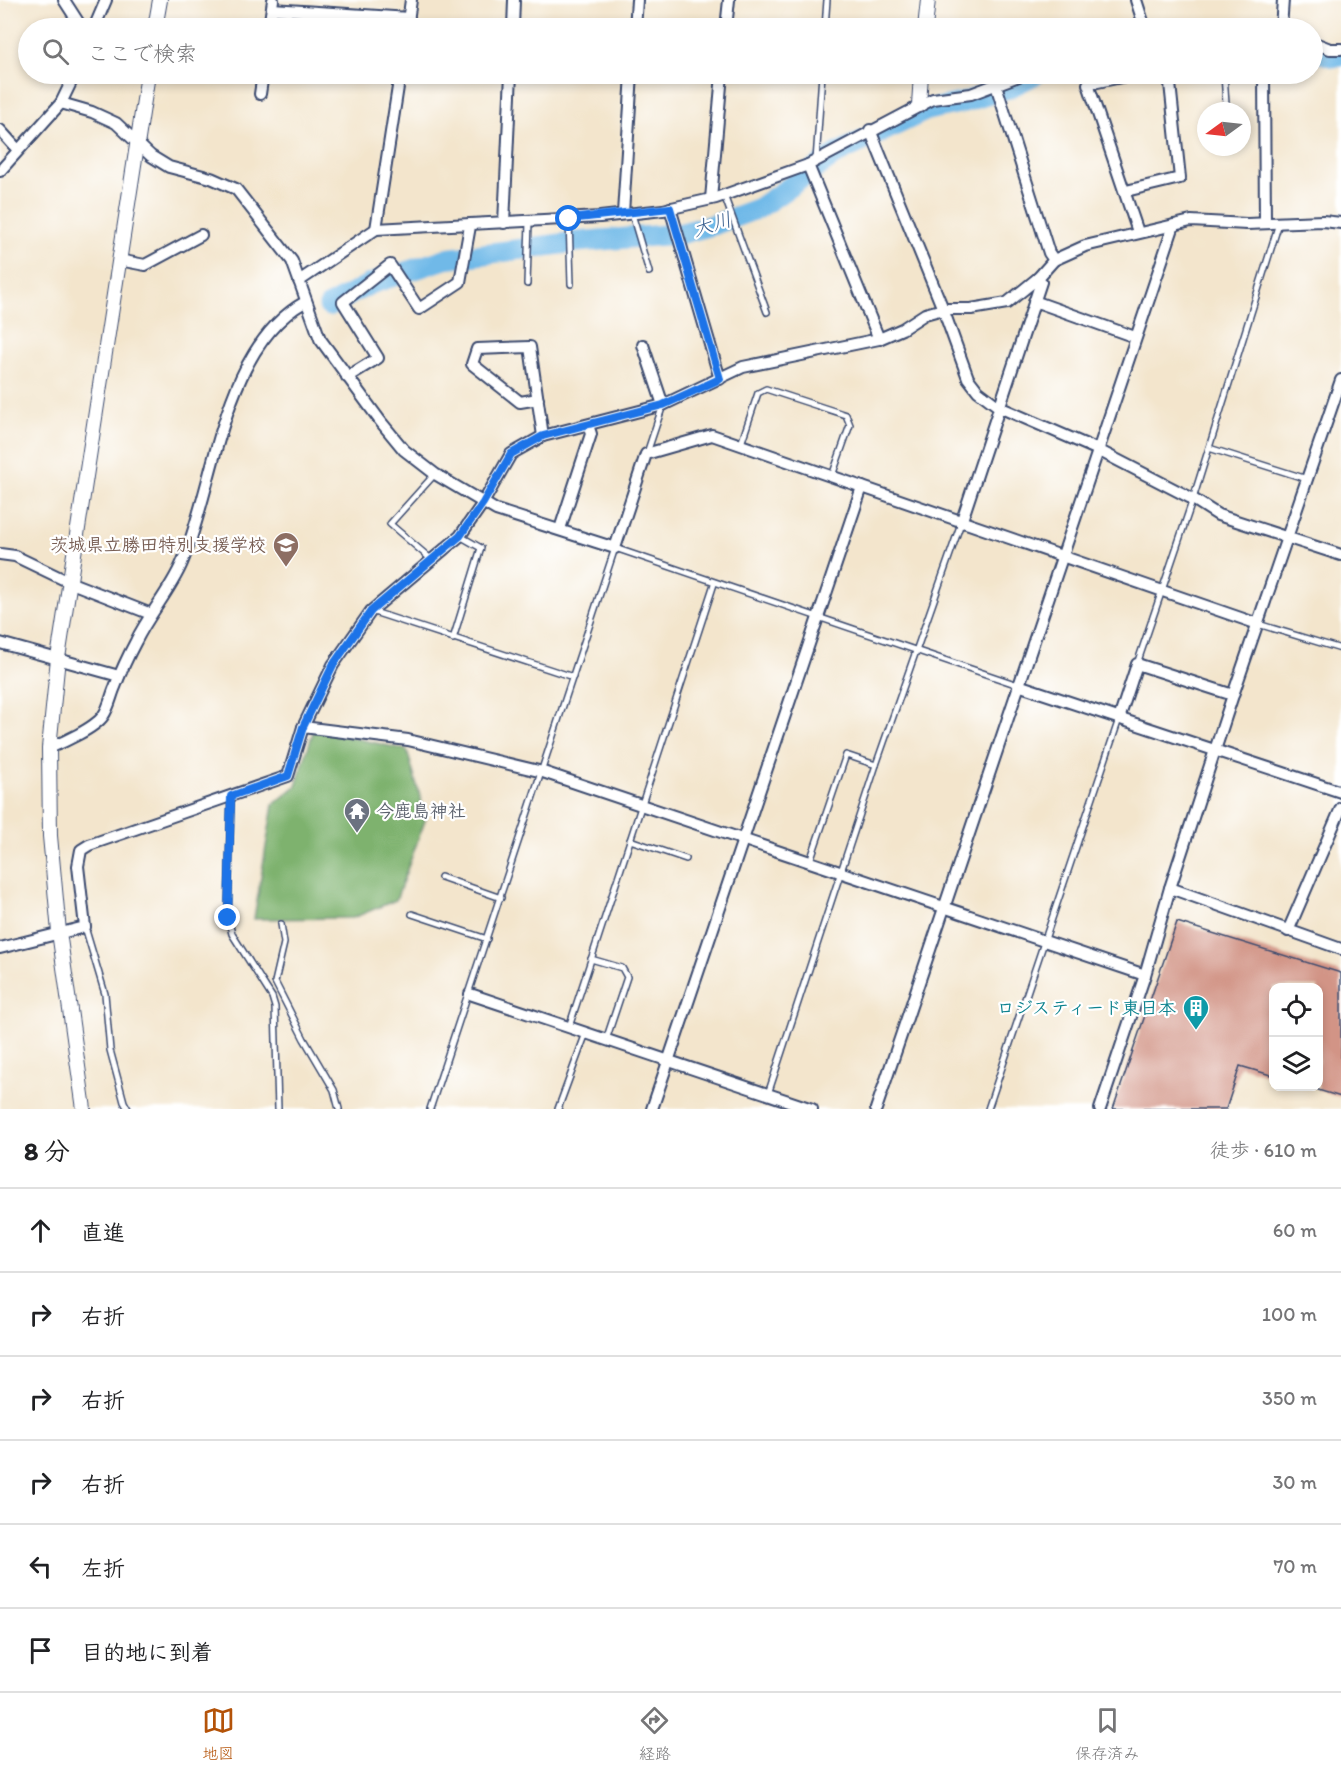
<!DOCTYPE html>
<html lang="ja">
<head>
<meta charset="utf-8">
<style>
	:root { --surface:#fff; --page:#f6f6f6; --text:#202124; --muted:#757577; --line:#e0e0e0; --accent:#b45309 }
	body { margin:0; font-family:Itim,"Klee One",sans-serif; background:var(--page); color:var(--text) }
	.controls { position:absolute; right:18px; bottom:18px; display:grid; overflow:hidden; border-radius:12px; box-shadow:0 3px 9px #0003 }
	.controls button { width:54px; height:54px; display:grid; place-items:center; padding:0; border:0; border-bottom:2px solid var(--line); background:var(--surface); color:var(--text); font:30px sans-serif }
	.compass { position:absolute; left:1197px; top:102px; width:54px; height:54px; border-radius:50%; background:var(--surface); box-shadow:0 3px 9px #0003; rotate:255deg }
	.stop { position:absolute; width:18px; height:18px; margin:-14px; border:4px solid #1a73e8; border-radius:50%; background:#fff }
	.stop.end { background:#1a73e8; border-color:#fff; box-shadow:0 2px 6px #0008 }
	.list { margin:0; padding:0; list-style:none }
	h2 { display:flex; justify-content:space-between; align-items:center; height:78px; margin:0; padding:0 24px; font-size:26px }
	h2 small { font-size:20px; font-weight:400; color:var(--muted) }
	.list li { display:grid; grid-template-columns:39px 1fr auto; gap:18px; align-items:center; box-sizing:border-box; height:84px; padding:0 24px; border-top:2px solid var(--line) }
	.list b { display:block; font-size:22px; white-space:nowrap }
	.list em { font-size:20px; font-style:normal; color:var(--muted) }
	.icon { flex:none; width:33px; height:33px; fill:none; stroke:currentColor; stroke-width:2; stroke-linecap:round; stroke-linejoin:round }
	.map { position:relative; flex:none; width:1341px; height:1109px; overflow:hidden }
	.search { position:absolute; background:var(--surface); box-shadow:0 3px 9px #0003; left:18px; right:18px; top:18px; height:66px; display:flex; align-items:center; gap:15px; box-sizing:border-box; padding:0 21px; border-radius:33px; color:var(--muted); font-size:22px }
	.sheet { height:582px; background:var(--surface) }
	nav { display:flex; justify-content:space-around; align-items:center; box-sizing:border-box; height:84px; border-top:2px solid var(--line); background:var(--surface); font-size:16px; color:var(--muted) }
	nav a { display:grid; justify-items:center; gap:3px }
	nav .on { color:var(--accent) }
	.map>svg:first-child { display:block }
	.forest { fill:#7eb26e; stroke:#4c7066; stroke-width:1.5 }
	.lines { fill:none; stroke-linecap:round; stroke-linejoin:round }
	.river { stroke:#70b9e8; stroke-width:21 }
	.building { fill:#d29486 }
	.lane-casing { stroke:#3b4a6e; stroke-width:8 }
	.street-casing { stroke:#3b4a6e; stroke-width:14 }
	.secondary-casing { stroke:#3b4a6e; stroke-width:16 }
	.lane { stroke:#fff; stroke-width:5 }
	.street { stroke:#fff; stroke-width:10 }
	.secondary { stroke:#fff; stroke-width:14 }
	.route { stroke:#1a73e8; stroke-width:8 }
	.labels { text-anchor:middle; stroke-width:4.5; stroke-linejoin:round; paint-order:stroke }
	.education-label { font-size:18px; font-weight:bold; fill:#785e54; stroke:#fff; text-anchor:end }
	.worship-label { font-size:18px; font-weight:bold; fill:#5b616d; stroke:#fff; text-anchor:start }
	.culture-label { font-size:18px; font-weight:bold; fill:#0d838f; stroke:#fff; text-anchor:end }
	.water-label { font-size:20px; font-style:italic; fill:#395f8e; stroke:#fff }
</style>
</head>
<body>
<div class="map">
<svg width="1341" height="1109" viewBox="0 0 1341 1109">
	<rect width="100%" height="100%" fill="#fff"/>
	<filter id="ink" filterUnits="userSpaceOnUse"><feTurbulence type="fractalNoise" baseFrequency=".0167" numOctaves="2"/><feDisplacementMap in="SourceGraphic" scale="12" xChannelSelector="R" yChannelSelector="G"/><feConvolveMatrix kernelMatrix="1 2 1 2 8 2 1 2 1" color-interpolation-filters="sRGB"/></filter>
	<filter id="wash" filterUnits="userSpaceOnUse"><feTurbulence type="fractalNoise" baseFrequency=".008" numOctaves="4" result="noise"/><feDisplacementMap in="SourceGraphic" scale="24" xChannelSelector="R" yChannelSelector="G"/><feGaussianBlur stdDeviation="1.35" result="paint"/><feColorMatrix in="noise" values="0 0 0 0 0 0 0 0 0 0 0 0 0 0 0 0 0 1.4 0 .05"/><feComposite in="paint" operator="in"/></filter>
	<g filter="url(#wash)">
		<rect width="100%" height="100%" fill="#f3e5cc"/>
		<!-- forest -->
		<path class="forest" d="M314,729L407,750L426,818L396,900L353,918L254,919L273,805L296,786Z"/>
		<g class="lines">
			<!-- river -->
			<g class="river">
				<path d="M1312,50L1334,57L1341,55"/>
				<path d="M329,306L370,284L445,259L576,242L679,234L716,224L759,208L838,153L927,110L965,102L1008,88L1036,74"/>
			</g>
		</g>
		<g id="blocks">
			<!-- building -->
			<path class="building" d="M1177,922L1341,973V1097L1318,1090V987H1274V1076L1240,1066L1226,1109H1113Z"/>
		</g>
	</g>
	<g filter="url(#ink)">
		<use href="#blocks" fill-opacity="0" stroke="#3b4a6e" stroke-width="1.5"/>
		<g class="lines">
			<!-- lane casing -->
			<g class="lane-casing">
				<g id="lane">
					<path d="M825,28L827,0"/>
					<path d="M1224,74L1226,104"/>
					<path d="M816,161L822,74"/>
					<path d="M724,195L767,312"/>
					<path d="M632,214L649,272"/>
					<path d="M569,219L571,284"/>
					<path d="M527,284L529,222"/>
					<path d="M741,444L758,393L766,389L846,415L850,425L832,476"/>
					<path d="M1209,448L1307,479"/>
					<path d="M647,453L663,405"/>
					<path d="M432,560L390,524L435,474"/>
					<path d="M371,611L573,677"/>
					<path d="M1258,624L1341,649"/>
					<path d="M453,639L481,548L460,536"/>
					<path d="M1137,664L1193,499L1279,223"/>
					<path d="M231,796L228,918L232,934L272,997L275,1007L278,1109"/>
					<path d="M630,840L686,859"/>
					<path d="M810,861L846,755L876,765"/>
					<path d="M441,877L501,898"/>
					<path d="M412,914L487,939"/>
					<path d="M281,924L284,943L275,982L304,1039L334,1090L339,1109"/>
					<path d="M85,927L105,994L110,1050L124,1102L128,1109"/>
					<path d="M591,959L622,968L627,977L606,1040"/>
					<path d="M569,1027L714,584"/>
					<path d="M768,1094L876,765L961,523"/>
					<path d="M430,1109L615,548L1018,685"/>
					<path d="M558,1109L586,1033"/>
					<path d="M988,1109L1119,719"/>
				</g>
			</g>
			<!-- street casing -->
			<g class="street-casing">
				<g id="street">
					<path d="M64,0L82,28"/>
					<path d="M1136,0L1145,28"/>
					<path d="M272,9L409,18"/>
					<path d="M94,28L106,0"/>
					<path d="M269,28L273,0"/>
					<path d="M407,28L411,0"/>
					<path d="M513,28L514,0"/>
					<path d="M635,28L637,0"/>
					<path d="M726,28L729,0"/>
					<path d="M1158,28H1182"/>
					<path d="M1281,28L1283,0"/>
					<path d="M1312,42L1330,49H1341"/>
					<path d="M1136,74L1088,84L1138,232"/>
					<path d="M1264,74L1265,222"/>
					<path d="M996,85L1049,253L1054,260"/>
					<path d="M260,94L263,74"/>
					<path d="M61,103L92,112L116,123L151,156L169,167L211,178L236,189L292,261L320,339L381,422L404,450L435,474L496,510L615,548L646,454L712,435L1258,624"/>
					<path d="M0,130L18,150"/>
					<path d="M870,130L943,309L968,378L978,391L999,407L1096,449L1193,499L1218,515L1341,555"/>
					<path d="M808,165L879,339"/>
					<path d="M0,171L61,103L75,74"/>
					<path d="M1126,191L1180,178L1169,74"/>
					<path d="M711,199L722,74"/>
					<path d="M670,208L720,379"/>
					<path d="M623,213L632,74"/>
					<path d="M504,223L511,74"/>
					<path d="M376,229L400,74"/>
					<path d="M119,260L145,265L201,235"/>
					<path d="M299,281L376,229L600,217L663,210L716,198L808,165L933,99L971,94L1024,74"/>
					<path d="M1034,301L1135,337"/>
					<path d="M643,345L663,405"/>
					<path d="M347,377L378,358L343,302L390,265L419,309L460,282L470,226"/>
					<path d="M538,399L520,402L472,364L477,349L530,347L543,436"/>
					<path d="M961,523L1041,282L1038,278"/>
					<path d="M560,529L591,434L588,425"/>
					<path d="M0,554L15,556L69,582L151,614"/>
					<path d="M0,643L119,676"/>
					<path d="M1018,685L1341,792"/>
					<path d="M1119,719L1137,664L1233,695"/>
					<path d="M303,727L333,665L371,611L460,536L483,503L511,454L543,436L663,405L743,367L879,339L902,329L925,314L943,309H971L1007,303L1038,278L1054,260L1085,246L1191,221L1247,224L1323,221L1341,223"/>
					<path d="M49,748C62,743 95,728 103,716C109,708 111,696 115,687C121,671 128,656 136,641C149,614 170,591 182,563C216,482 222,348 305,302"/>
					<path d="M1170,888L1341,949"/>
					<path d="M1288,931L1341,808"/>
					<path d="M0,948L85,927L78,866L81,850L89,845L288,776L303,727L408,740L543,772L1145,975"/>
					<path d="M470,994L812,1109"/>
					<path d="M652,1109L862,487"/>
					<path d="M876,1109C977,815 1072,519 1174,225"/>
					<path d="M1100,1109L1145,975L1170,888L1233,695L1341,380"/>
				</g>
			</g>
			<!-- secondary casing -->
			<g class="secondary-casing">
				<g id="secondary">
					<path d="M155,28L160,0"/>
					<path d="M925,28L928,0"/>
					<path d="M919,105L921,74"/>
					<path d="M84,1109L59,932L50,836L49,748L58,658L148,74"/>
				</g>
			</g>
			<!-- lane -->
			<use href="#lane" class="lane"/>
			<!-- street -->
			<use href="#street" class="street"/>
			<!-- secondary -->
			<use href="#secondary" class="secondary"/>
		</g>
	</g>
	<g class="lines" filter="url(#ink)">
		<!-- route -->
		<path class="route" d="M228,918L231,796L288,776L303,727L333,665L371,611L460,536L483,503L511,454L543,436L663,405L720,379L670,208L569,219"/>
	</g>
	<!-- icons -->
	<defs>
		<g id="school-pin" transform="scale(1.35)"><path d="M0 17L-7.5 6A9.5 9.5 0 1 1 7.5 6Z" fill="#8d6e63" stroke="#fff"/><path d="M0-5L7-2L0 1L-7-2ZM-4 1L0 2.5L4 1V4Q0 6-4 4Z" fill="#fff"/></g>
		<g id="temple-pin" transform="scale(1.35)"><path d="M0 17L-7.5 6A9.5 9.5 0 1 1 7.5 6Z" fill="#6b7280" stroke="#fff"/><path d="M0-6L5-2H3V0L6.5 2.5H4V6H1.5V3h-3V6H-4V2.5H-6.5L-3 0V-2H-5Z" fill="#fff"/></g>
		<g id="building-pin" transform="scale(1.35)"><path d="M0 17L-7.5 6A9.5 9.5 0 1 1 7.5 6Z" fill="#0f9aa8" stroke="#fff"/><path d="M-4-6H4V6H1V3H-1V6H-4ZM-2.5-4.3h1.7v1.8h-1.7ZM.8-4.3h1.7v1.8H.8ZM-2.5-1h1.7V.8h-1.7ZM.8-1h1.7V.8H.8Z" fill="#fff"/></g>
	</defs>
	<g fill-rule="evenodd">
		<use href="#school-pin" x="286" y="545"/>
		<use href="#temple-pin" x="357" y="811"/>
		<use href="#building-pin" x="1196" y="1008"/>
	</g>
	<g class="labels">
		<!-- education labels -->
		<g class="education-label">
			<text x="266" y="551">茨城県立勝田特別支援学校</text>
		</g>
		<!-- worship labels -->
		<g class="worship-label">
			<text x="376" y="817">今鹿島神社</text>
		</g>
		<!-- culture labels -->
		<g class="culture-label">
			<text x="1176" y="1014">ロジスティード東日本</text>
		</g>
		<!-- water labels -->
		<g class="water-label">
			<text transform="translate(712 224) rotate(-17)" y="7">大川</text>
		</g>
	</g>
</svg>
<div class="controls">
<button><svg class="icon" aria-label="locate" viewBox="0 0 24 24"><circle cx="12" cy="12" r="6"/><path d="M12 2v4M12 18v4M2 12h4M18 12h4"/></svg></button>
<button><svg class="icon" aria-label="layers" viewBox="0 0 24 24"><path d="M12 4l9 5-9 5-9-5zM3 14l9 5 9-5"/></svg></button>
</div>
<svg class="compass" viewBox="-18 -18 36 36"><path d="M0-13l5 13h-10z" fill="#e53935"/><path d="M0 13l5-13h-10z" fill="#757577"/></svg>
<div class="stop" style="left:569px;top:219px"></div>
<div class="stop end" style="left:228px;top:918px"></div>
<div class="search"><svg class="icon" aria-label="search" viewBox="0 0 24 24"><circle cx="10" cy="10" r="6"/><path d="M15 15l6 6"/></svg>ここで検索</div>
</div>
<section class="sheet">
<h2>8 分<small>徒歩 · 610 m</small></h2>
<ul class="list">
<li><svg class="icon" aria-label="ahead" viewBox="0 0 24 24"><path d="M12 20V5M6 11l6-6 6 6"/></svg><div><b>直進</b></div><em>60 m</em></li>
<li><svg class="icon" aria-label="right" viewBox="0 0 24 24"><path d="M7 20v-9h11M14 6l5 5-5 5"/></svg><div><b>右折</b></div><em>100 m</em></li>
<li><svg class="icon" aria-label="right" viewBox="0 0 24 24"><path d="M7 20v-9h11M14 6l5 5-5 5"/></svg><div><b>右折</b></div><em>350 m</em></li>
<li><svg class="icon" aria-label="right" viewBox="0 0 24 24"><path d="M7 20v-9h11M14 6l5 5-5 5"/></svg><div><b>右折</b></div><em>30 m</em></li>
<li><svg class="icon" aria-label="left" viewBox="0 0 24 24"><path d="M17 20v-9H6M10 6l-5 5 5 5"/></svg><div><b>左折</b></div><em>70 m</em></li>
<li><svg class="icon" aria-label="arrive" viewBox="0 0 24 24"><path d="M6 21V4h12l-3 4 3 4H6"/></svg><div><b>目的地に到着</b></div></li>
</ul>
</section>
<nav>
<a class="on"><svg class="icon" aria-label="map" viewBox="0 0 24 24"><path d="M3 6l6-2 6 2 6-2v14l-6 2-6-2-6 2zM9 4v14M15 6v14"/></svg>地図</a>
<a><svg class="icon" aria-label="directions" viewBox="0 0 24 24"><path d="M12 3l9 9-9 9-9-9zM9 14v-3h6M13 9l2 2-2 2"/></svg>経路</a>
<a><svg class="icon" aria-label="saved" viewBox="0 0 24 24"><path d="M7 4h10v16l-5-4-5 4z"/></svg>保存済み</a>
</nav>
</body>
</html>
